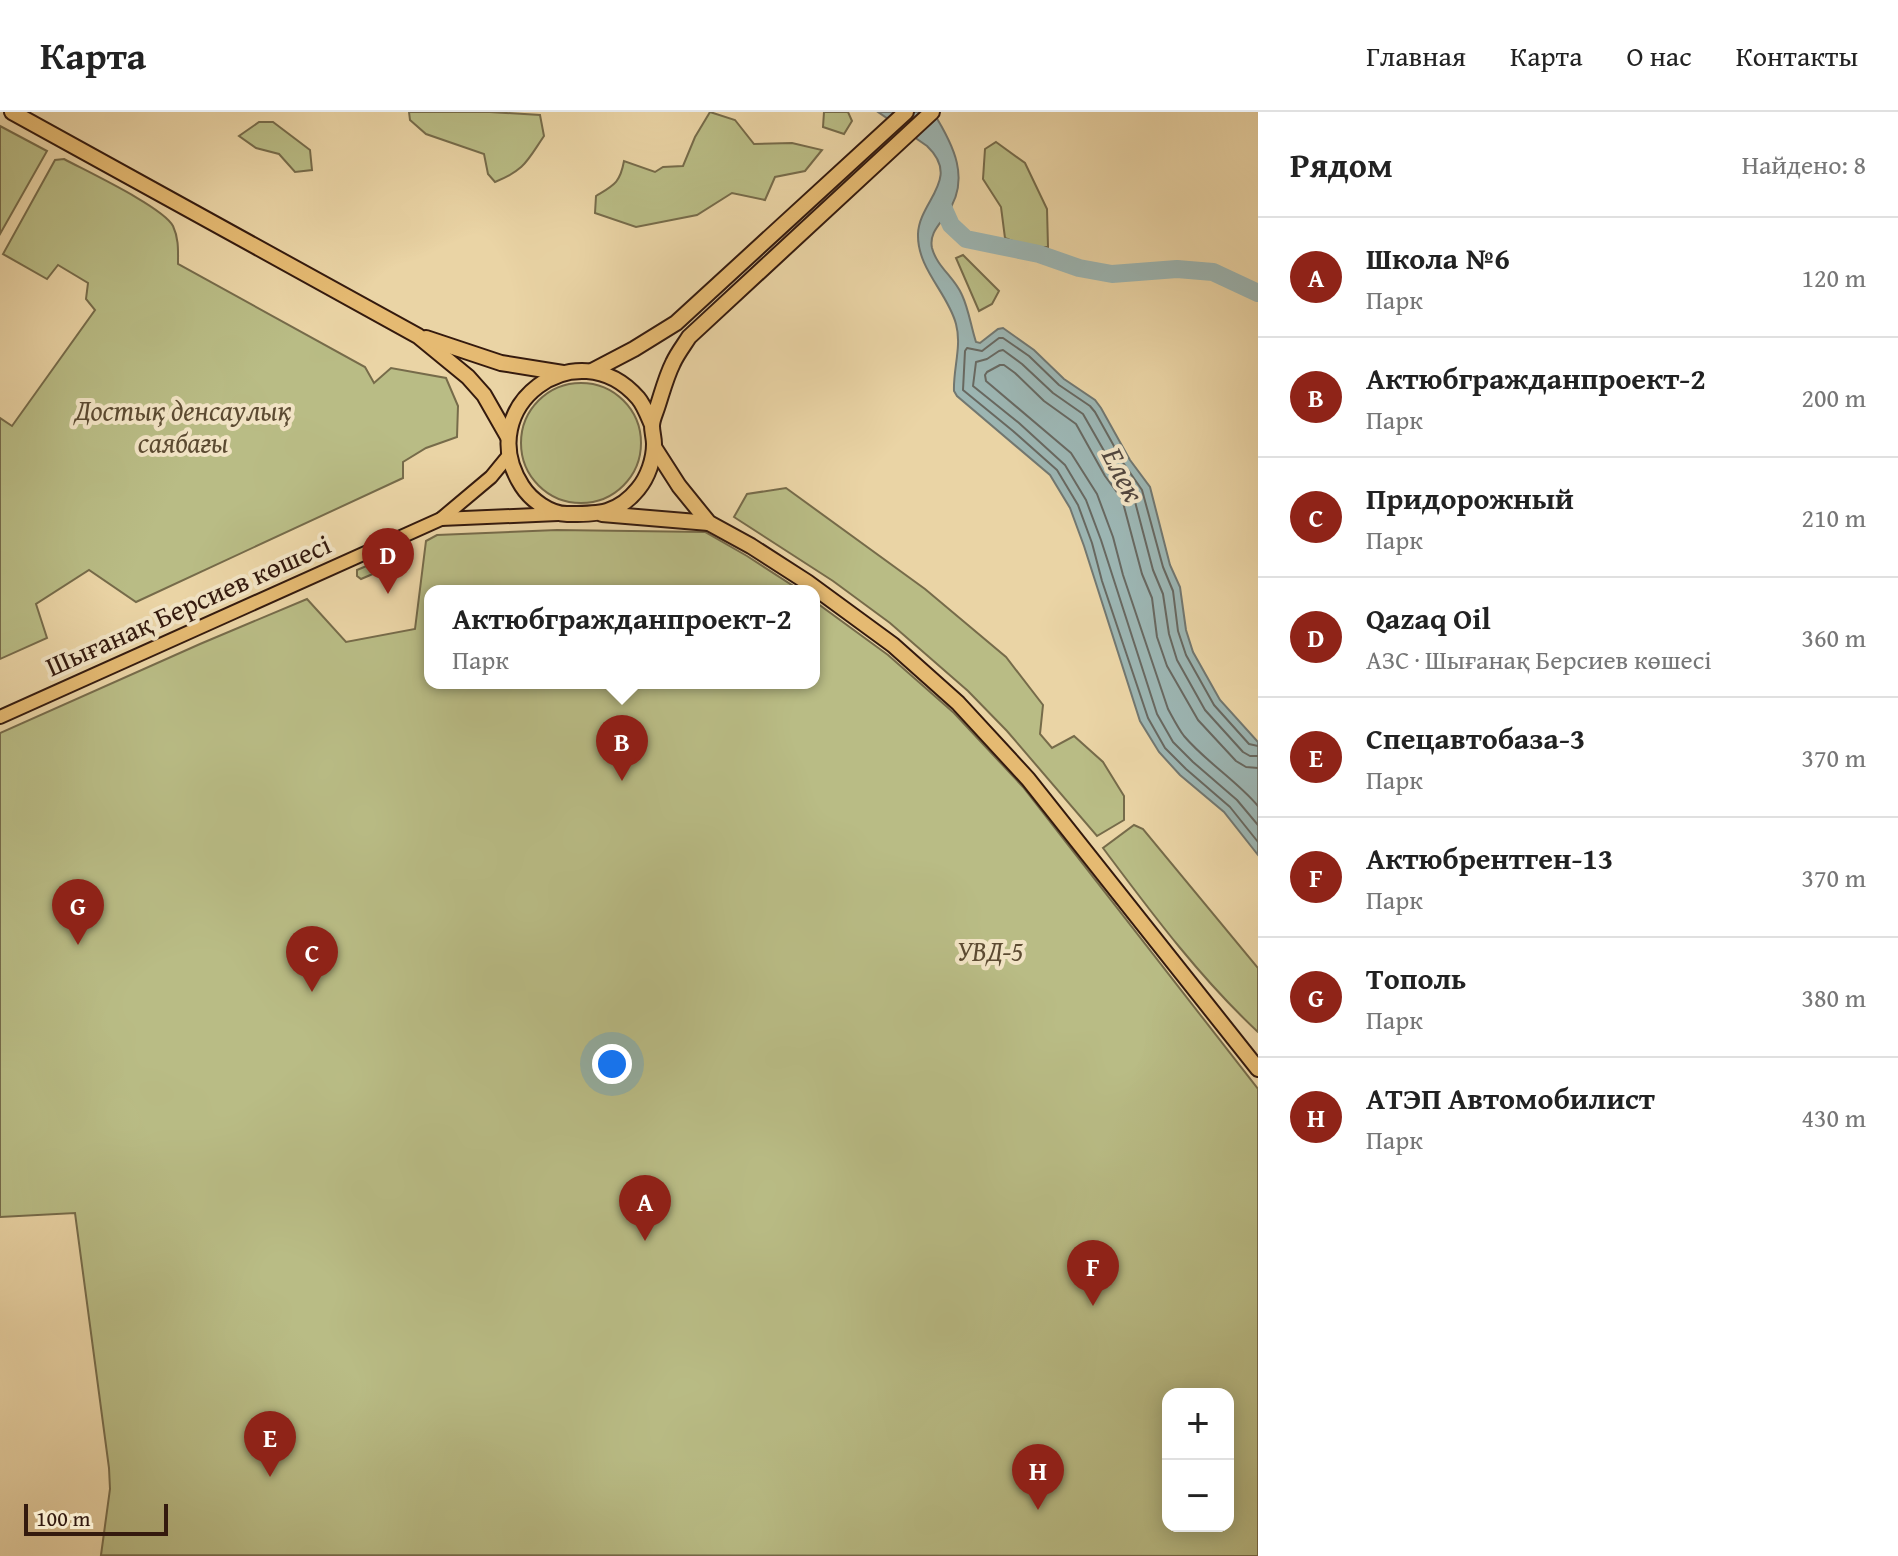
<!DOCTYPE html>
<html lang="ru">
<head>
<meta charset="utf-8">
<style>
	:root { --surface:#fff; --page:#f6f6f6; --text:#222; --muted:#767676; --line:#e0e0e0; --accent:#8f2418 }
	body { margin:0; font-family:"Gentium Book Plus",serif; background:var(--page); color:var(--text) }
	.controls { position:absolute; right:24px; bottom:24px; display:grid; overflow:hidden; border-radius:16px; box-shadow:0 4px 20px #0003 }
	.controls button { width:72px; height:72px; display:grid; place-items:center; padding:0; border:0; border-bottom:2px solid var(--line); background:var(--surface); color:var(--text); font:40px sans-serif }
	.scale { position:absolute; left:24px; bottom:20px; width:144px; box-sizing:border-box; padding-left:8px; border:4px solid #341a0e; border-top:0; font-size:22px; line-height:28px; white-space:nowrap; color:#341a0e; -webkit-text-stroke:6px #f1e3c4; paint-order:stroke }
	.you { position:absolute; left:612px; top:952px; width:28px; height:28px; margin:-20px; border:6px solid #fff; border-radius:50%; background:#1a73e8; box-shadow:0 0 0 12px #1a73e833 }
	.badge { display:grid; place-items:center; width:52px; height:52px; border-radius:50%; background:var(--accent); color:#fff; font-size:26px; font-weight:700 }
	.pin { position:absolute; translate:-50% -66px; filter:drop-shadow(0 2px 4px #0008) }
	.pin::after { content:''; position:absolute; top:42px; width:28px; height:24px; background:inherit; clip-path:polygon(0 0,100% 0,50% 100%) }
	.popup { position:absolute; left:424px; top:473px; width:396px; height:104px; box-sizing:border-box; display:grid; place-content:center; border-radius:16px; background:var(--surface); filter:drop-shadow(0 2px 6px #0005); font-size:26px; white-space:nowrap; color:var(--muted) }
	.popup b { font-size:30px; color:var(--text) }
	.popup::after { content:''; position:absolute; left:50%; top:100%; margin-left:-16px; border:16px solid transparent; border-top-color:var(--surface) }
	.list { margin:0; padding:0; list-style:none }
	h2 { display:flex; justify-content:space-between; align-items:center; height:104px; margin:0; padding:0 32px; font-size:34px }
	h2 small { font-size:26px; font-weight:400; color:var(--muted) }
	.list li { display:grid; grid-template-columns:52px 1fr auto; gap:24px; align-items:center; box-sizing:border-box; height:120px; padding:0 32px; border-top:2px solid var(--line) }
	.list b { display:block; font-size:30px; white-space:nowrap }
	.list p { margin:0; font-size:26px; white-space:nowrap; color:var(--muted) }
	.list em { font-size:26px; font-style:normal; color:var(--muted) }
	.map { position:relative; flex:none; width:1258px; height:1444px; overflow:hidden }
	header { display:flex; align-items:center; gap:48px; box-sizing:border-box; height:112px; padding:0 40px; background:var(--surface); border-bottom:2px solid var(--line) }
	header strong { font-size:38px }
	nav { display:flex; gap:44px; margin-inline-start:auto; font-size:28px }
	main { display:flex }
	aside { flex:1; background:var(--surface) }
	.map>svg:first-child { display:block }
	.green { fill:#b9bc85; stroke:#766b4a; stroke-width:2; fill-rule:evenodd }
	.water { fill:#9cb5b2; stroke:#727770; stroke-width:2 }
	.lines { fill:none; stroke-linecap:round; stroke-linejoin:round }
	.shore { stroke:#686860; stroke-width:2 }
	.river { stroke:#9cb5b2; stroke-width:18 }
	.major-casing { stroke:#341a0e; stroke-width:16 }
	.highway-casing { stroke:#341a0e; stroke-width:18 }
	.major { stroke:#e5ba72; stroke-width:12 }
	.highway { stroke:#e5ba72; stroke-width:14 }
	.labels { text-anchor:middle; stroke-width:8; stroke-linejoin:round; paint-order:stroke }
	.park-label { font-size:28px; font-style:italic; fill:#5c4b32; stroke:#f1e3c4 }
	.street-label { font-size:28px; fill:#341a0e; stroke:#f1e3c4 }
	.water-label { font-size:30px; font-style:italic; fill:#53483f; stroke:#f1e3c4 }
</style>
</head>
<body>
<header>
<strong>Карта</strong>
<nav><a>Главная</a><a>Карта</a><a>О нас</a><a>Контакты</a></nav>
</header>
<main>
<div class="map">
<svg width="1258" height="1444" viewBox="0 0 1258 1444">
	<rect width="100%" height="100%" fill="#ead4a5"/>
	<filter id="stains"><feTurbulence type="fractalNoise" baseFrequency=".0025" numOctaves="4"/><feColorMatrix values="0 0 0 0 .2 0 0 0 0 .09 0 0 0 0 .02 0 0 0 .5 -.17"/></filter>
	<radialGradient id="worn" r=".72"><stop offset=".6" stop-color="#630" stop-opacity="0"/><stop offset="1" stop-color="#630" stop-opacity=".3"/></radialGradient>
	<!-- green -->
	<g class="green">
		<path d="M409,0H490L540,3L544,24C527,49 525,58 495,70L488,62L484,42L426,22L410,8Z"/>
		<path d="M710,0L735,8L754,32L792,31L822,38L805,59L775,65L765,88L732,81L697,103L636,115L595,101L596,84C614,73 620,71 624,49L655,60L663,55L683,54L695,25Z"/>
		<path d="M824,0H848L852,9L844,22L823,15Z"/>
		<path d="M259,10H273L310,38L312,58L295,60L279,42L256,36L239,24Z"/>
		<path d="M0,14L47,39L0,122Z"/>
		<path d="M996,30L1025,51L1047,97L1048,135H1028L1005,126L1001,95L983,67L985,37Z"/>
		<path d="M64,47C86,59 163,95 173,114C179,127 178,139 178,152L365,255L374,271L391,256L446,266L458,294L457,325L426,336L403,350V366L136,490L89,458L36,492L47,526L0,547V306L12,314L95,198L86,187L88,171L58,153L47,167L3,142L55,48Z"/>
		<path d="M963,143L999,179L992,192L979,199L956,146Z"/>
		<circle cx="581" cy="331" r="60"/>
		<path d="M786,376L925,477L1006,545L1043,593L1040,622L1052,636L1074,624L1103,650L1124,684V708L1097,724L1007,619L968,579L890,511L833,469L734,405L747,382Z"/>
		<path d="M557,418L705,420L747,444L801,479H430V571H814V489L888,543L954,601L1023,675L1258,977V1444L101,1443L110,1377L109,1356L75,1101L0,1105V621L200,532L307,487L346,530L415,517L426,429L437,423ZM1168,1282H1228V1414H1168Z"/>
		<path d="M397,441L402,444L401,450L361,467L357,464V458Z"/>
		<path d="M1134,713L1143,717L1258,856V920C1199,865 1151,800 1103,736Z"/>
	</g>
	<!-- water -->
	<path class="water" d="M878,0H933C953,32 972,68 946,103C939,113 929,122 932,136C937,155 955,166 962,183C969,198 971,215 976,230L980,231L998,217L1003,216L1034,238L1064,267L1095,288L1101,296L1130,348L1150,375L1170,453L1180,475L1186,518L1193,540L1220,588L1258,630V743L1224,700L1180,663L1159,640L1140,609L1084,434L1070,396L1050,363L957,284L954,279C953,257 962,234 956,212C948,181 917,157 918,122C919,89 962,67 927,34Z"/>
	<g class="lines">
		<!-- shore -->
		<g class="shore">
			<path d="M1258,634L1249,632L1214,593L1186,543L1178,519L1173,479L1163,455L1142,378L1124,352L1095,300L1090,294L1059,273L1029,244L1003,226H999L982,239L967,236L965,239L963,278L1013,319L1057,358L1078,393L1092,431L1102,469L1148,606L1165,636L1186,657L1230,695L1258,730"/>
			<path d="M1258,644H1250L1243,640L1205,598L1177,548L1169,522L1163,482L1153,458L1133,382L1115,358L1083,302L1053,281L1022,252L1003,238L999,239L987,247L976,250L973,274L1019,311L1065,353L1086,388L1101,428L1157,602L1173,630L1193,650L1237,688L1258,713"/>
			<path d="M1258,656L1246,655L1236,649L1198,608L1167,554L1157,525L1152,486L1142,462L1122,387L1105,364L1076,312L1044,289L1015,261L1004,253H1000L987,260L985,263L986,269L1071,341L1097,382L1113,425L1123,463L1168,597C1173,606 1178,616 1184,624C1206,650 1236,668 1258,694"/>
		</g>
		<!-- river -->
		<path class="river" d="M942,93L951,113L966,127L1039,142L1079,156L1112,162L1177,157L1213,160L1258,181"/>
		<!-- major casing -->
		<g class="major-casing">
			<g id="major">
				<path d="M441,407L558,402"/>
				<path d="M0,605L441,407L491,365L509,343"/>
			</g>
		</g>
		<!-- highway casing -->
		<g class="highway-casing">
			<g id="highway">
				<path d="M12,0L418,224L468,265L484,283L508,325"/>
				<path d="M426,226L501,251L563,261"/>
				<path d="M592,259L634,237L676,211L906,0"/>
				<path d="M652,313C648,304 644,293 638,286C577,216 471,295 522,374C531,388 550,402 567,402C597,402 617,403 638,377C648,365 654,347 654,332C654,326 652,320 652,314C652,308 655,302 657,296C662,281 666,265 673,251C677,242 684,233 689,225L932,0"/>
				<path d="M654,335L679,374L709,411L751,434L807,470L893,533L958,591L1028,667L1258,957"/>
				<path d="M602,402L709,411"/>
			</g>
		</g>
		<!-- major -->
		<use href="#major" class="major"/>
		<!-- highway -->
		<use href="#highway" class="highway"/>
	</g>
	<g class="labels">
		<!-- park labels -->
		<g class="park-label">
			<text x="183" y="308">Достық денсаулық<tspan x="183" dy="32">саябағы</tspan></text>
			<text x="990" y="849">УВД-5</text>
		</g>
		<!-- street labels -->
		<g class="street-label">
			<text transform="translate(188 493) rotate(-24)" y="10">Шығанақ Берсиев көшесі</text>
		</g>
		<!-- water labels -->
		<g class="water-label">
			<text transform="translate(1123 363) rotate(63)" y="10">Елек</text>
		</g>
	</g>
	<rect width="100%" height="100%" filter="url(#stains)"/>
	<rect width="100%" height="100%" fill="url(#worn)"/>
</svg>
<div class="controls">
<button>+</button>
<button>−</button>
</div>
<div class="scale">100 m</div>
<div class="you"></div>
<div class="pin badge" style="left:645px;top:1129px">A</div>
<div class="pin badge" style="left:622px;top:669px">B</div>
<div class="popup"><b>Актюбгражданпроект-2</b>Парк</div>
<div class="pin badge" style="left:312px;top:880px">C</div>
<div class="pin badge" style="left:388px;top:482px">D</div>
<div class="pin badge" style="left:270px;top:1365px">E</div>
<div class="pin badge" style="left:1093px;top:1194px">F</div>
<div class="pin badge" style="left:78px;top:833px">G</div>
<div class="pin badge" style="left:1038px;top:1398px">H</div>
</div>
<aside>
<h2>Рядом<small>Найдено: 8</small></h2>
<ul class="list">
<li><span class="badge">A</span><div><b>Школа №6</b><p>Парк</p></div><em>120 m</em></li>
<li><span class="badge">B</span><div><b>Актюбгражданпроект-2</b><p>Парк</p></div><em>200 m</em></li>
<li><span class="badge">C</span><div><b>Придорожный</b><p>Парк</p></div><em>210 m</em></li>
<li><span class="badge">D</span><div><b>Qazaq Oil</b><p>АЗС · Шығанақ Берсиев көшесі</p></div><em>360 m</em></li>
<li><span class="badge">E</span><div><b>Спецавтобаза-3</b><p>Парк</p></div><em>370 m</em></li>
<li><span class="badge">F</span><div><b>Актюбрентген-13</b><p>Парк</p></div><em>370 m</em></li>
<li><span class="badge">G</span><div><b>Тополь</b><p>Парк</p></div><em>380 m</em></li>
<li><span class="badge">H</span><div><b>АТЭП Автомобилист</b><p>Парк</p></div><em>430 m</em></li>
</ul>
</aside>
</main>
</body>
</html>
